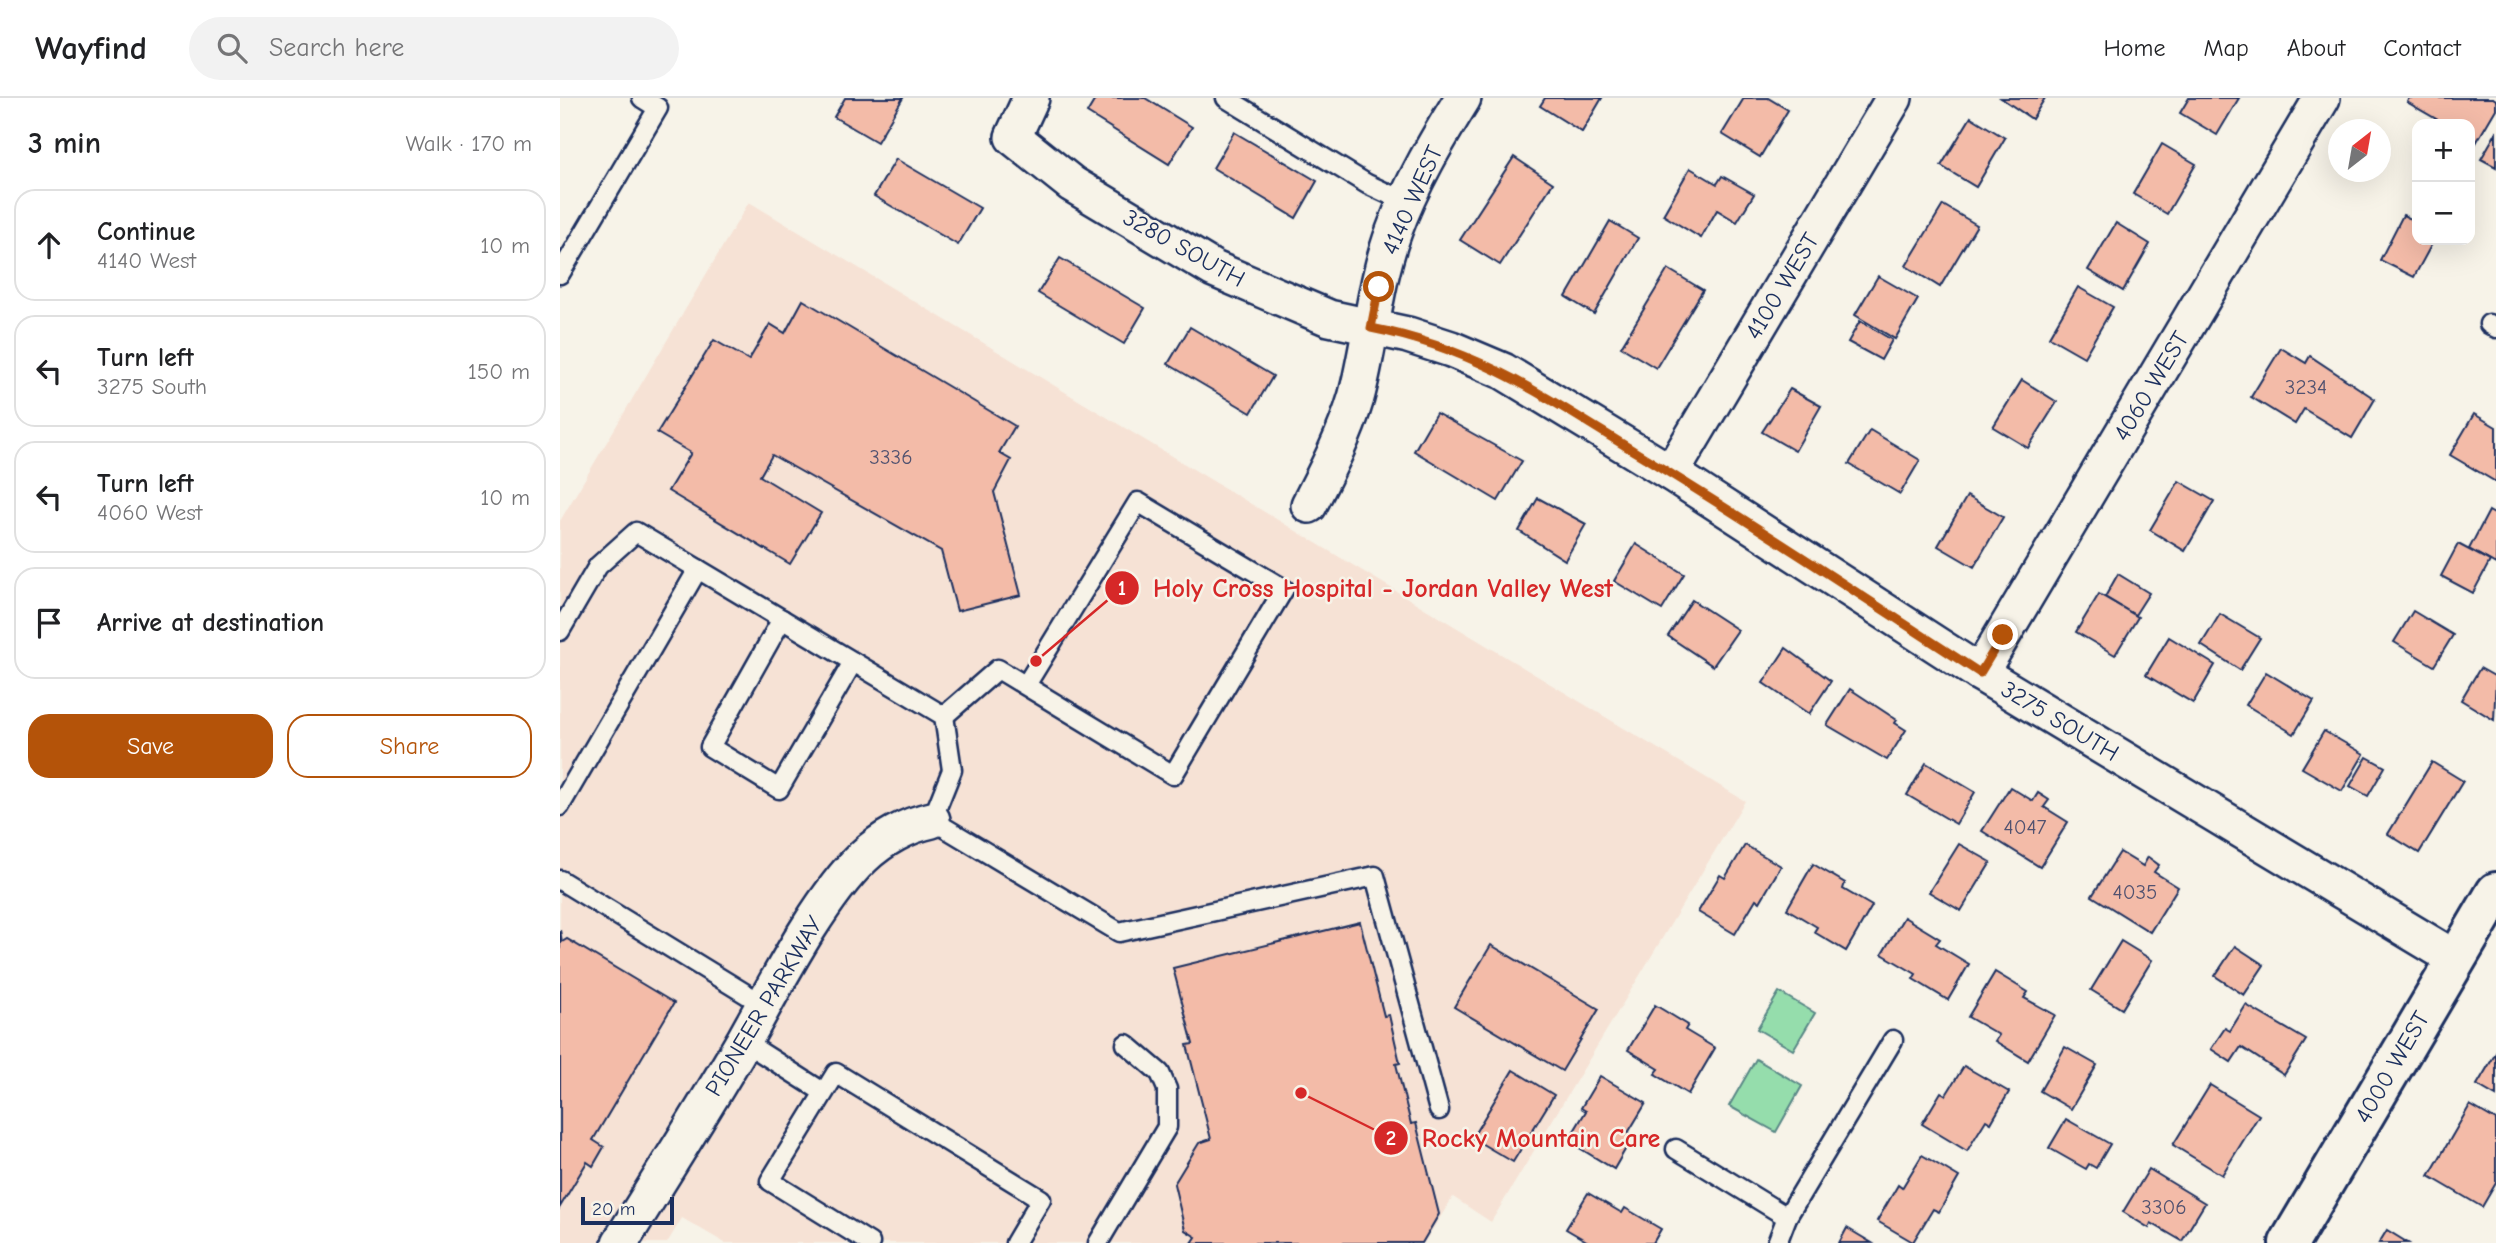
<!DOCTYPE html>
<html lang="en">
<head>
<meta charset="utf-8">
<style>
	:root { --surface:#fff; --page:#f2f2f2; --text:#202124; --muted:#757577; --line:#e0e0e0; --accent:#b45309 }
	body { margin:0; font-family:"Comic Neue",sans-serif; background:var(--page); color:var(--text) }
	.controls { position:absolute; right:21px; top:21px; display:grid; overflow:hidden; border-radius:14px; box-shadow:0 7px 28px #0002 }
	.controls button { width:63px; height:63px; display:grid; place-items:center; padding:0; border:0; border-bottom:2px solid var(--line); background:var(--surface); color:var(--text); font:35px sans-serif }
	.compass { position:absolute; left:1768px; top:21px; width:63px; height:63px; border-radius:50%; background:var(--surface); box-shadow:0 7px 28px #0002; rotate:31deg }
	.scale { position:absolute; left:21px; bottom:18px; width:93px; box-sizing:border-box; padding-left:7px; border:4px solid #1b2f5e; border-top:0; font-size:19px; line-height:24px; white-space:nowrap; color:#1b2f5e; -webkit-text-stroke:5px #f7f3e8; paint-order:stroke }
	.stop { position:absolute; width:21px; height:21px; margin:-16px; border:5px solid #b45309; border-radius:50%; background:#fff }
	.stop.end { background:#b45309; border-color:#fff; box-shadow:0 2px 7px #0008 }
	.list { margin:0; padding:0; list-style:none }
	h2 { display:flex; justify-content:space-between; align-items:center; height:91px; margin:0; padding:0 28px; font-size:30px }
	h2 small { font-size:23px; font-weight:400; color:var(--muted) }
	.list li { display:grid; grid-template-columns:46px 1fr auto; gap:21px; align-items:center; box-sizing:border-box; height:112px; margin:0 14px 14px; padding:0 14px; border:2px solid var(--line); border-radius:21px }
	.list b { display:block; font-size:26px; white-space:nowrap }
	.list p { margin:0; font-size:23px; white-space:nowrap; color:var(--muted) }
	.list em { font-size:23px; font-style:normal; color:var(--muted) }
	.actions { display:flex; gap:14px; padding:21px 28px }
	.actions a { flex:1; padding:16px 0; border:2px solid var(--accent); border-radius:21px; text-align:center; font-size:24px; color:var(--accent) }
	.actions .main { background:var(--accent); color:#fff }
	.icon { flex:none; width:38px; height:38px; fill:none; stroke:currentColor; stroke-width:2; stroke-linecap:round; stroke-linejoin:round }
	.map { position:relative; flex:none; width:1936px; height:1145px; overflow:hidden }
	header { display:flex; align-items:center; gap:42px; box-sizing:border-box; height:98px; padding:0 35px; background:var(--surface); border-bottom:2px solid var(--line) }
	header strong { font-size:33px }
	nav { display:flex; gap:38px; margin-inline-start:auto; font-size:24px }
	.search { width:490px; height:63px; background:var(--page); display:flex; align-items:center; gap:18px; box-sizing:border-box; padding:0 24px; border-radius:38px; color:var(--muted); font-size:26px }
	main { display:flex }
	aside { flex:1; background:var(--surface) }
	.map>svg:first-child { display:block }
	.built { fill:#f6e2d5 }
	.green { fill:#95ddac; stroke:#588685; stroke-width:2 }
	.building { fill:#f3bba8; stroke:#1b2f5e; stroke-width:2 }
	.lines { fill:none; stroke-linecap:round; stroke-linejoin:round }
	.service-casing { stroke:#1b2f5e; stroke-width:23 }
	.minor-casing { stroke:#1b2f5e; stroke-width:40 }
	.tertiary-casing { stroke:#1b2f5e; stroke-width:44 }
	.service { stroke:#f7f3e8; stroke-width:18 }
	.minor { stroke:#f7f3e8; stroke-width:35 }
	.tertiary { stroke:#f7f3e8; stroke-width:38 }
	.route { stroke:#b45309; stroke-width:9 }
	.labels { text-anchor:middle; stroke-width:5; stroke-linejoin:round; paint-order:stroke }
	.number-label { font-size:21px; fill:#515270 }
	.street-label { font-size:24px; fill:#1b2f5e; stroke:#f7f3e8 }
	.leader { fill:none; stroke:#d62828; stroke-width:2.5 }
	.callout-dot { fill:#d62828; stroke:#f7f3e8; stroke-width:2.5 }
	.mark-label { font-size:21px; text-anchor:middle; font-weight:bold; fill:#fff }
	.callout-label { font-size:26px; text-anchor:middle; font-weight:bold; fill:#d62828; stroke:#f7f3e8; stroke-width:5; stroke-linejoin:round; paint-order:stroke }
</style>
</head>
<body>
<header>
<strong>Wayfind</strong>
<div class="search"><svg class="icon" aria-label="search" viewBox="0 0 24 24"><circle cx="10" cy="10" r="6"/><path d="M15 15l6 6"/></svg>Search here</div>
<nav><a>Home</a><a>Map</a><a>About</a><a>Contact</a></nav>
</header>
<main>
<aside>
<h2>3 min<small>Walk · 170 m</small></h2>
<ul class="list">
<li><svg class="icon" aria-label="ahead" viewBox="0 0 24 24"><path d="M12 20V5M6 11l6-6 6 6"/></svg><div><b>Continue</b><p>4140 West</p></div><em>10 m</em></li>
<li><svg class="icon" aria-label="left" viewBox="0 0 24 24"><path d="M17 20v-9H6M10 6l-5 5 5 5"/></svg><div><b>Turn left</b><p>3275 South</p></div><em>150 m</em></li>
<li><svg class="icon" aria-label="left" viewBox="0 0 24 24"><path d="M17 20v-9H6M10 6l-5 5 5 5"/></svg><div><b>Turn left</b><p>4060 West</p></div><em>10 m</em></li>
<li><svg class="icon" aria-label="arrive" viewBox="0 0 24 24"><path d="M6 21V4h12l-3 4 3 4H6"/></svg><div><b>Arrive at destination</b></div></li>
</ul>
<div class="actions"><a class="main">Save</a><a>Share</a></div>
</aside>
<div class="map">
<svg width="1936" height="1145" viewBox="0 0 1936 1145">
	<rect width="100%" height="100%" fill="#f7f3e8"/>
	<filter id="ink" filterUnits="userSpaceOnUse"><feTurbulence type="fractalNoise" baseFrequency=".0143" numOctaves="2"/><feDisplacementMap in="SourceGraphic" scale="14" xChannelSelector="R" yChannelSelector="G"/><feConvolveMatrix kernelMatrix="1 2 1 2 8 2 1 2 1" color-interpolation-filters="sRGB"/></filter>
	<g filter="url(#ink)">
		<!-- built -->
		<path class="built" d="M189,104L1185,703L931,1124L893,1099L864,1145H165L122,1120L107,1145H0V423Z"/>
		<!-- green -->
		<g class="green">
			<path d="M1219,894L1255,915L1233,952L1197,931Z"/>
			<path d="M1196,961L1242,988L1216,1034L1169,1008Z"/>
		</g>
		<!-- building -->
		<g class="building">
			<path d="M285,0H343L317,44L274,19Z"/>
			<path d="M536,0H585L632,29L609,66L527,15Z"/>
			<path d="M985,0H1042L1022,34L980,8Z"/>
			<path d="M1184,0H1208L1228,12L1200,59L1162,36Z"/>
			<path d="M1441,0H1485L1472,21Z"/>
			<path d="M1629,0H1679L1657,37L1620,15Z"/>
			<path d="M1849,0H1933L1936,2V11L1916,45L1910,41V26H1885L1847,4Z"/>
			<path d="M1411,19L1445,40L1416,89L1381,68Z"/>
			<path d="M674,34L757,83L736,120L653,70Z"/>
			<path d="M1936,35V69L1921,61Z"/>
			<path d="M1602,46L1636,66L1607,116L1573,96Z"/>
			<path d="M954,59L993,85L940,167L900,142Z"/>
			<path d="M336,61L420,110L398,147L314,98Z"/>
			<path d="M1130,70L1157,86L1162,78L1194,96L1177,124L1157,112L1141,140L1103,117Z"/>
			<path d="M1383,107L1417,127L1380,189L1346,168Z"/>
			<path d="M1843,117L1857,124V142H1874L1854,179L1820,162Z"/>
			<path d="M1050,123L1078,140L1034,216L1006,199Z"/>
			<path d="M1556,125L1590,146L1563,193L1528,172Z"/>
			<path d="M500,160L585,210L564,246L478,195Z"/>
			<path d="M1108,171L1143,192L1096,270L1061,249Z"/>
			<path d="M1318,178L1358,201L1335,241L1295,217Z"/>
			<path d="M1518,189L1553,209L1524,259L1489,239Z"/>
			<path d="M243,202L455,328L439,355L451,362L434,394L461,497L397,513L381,453L212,357L200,378L261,415L230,466L108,393L131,355L97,335L154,242L189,262L210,226L225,235Z"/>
			<path d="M1300,223L1332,242L1321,262L1288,244Z"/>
			<path d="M630,229L713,278L691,315L608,266Z"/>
			<path d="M1721,250L1746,265L1750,258L1815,301L1792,340L1744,311L1735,326L1691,299Z"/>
			<path d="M1462,282L1497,304L1468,350L1433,329Z"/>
			<path d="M1230,291L1261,308L1235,353L1202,334Z"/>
			<path d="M876,315L962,363L938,403L854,353Z"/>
			<path d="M1914,316L1936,329V384L1890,357Z"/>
			<path d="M1310,332L1360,362L1340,396L1289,366Z"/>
			<path d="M1619,383L1654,403L1625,453L1590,432Z"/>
			<path d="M1407,398L1443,419L1414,469L1378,448Z"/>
			<path d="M978,400L1026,426L1005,462L959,433Z"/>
			<path d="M1929,413L1936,417V466L1909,451Z"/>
			<path d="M1076,446L1124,476L1102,512L1054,483Z"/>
			<path d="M1898,446L1930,463L1913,495L1881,478Z"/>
			<path d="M1558,476L1589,495L1575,517L1545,499Z"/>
			<path d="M1539,496L1578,519L1555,557L1516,534Z"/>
			<path d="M1132,502L1178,532L1153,568L1108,538Z"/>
			<path d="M1853,513L1893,537L1874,568L1834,544Z"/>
			<path d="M1660,516L1700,540L1680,572L1641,547Z"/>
			<path d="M1609,539L1655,567L1633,605L1586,577Z"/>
			<path d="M1226,550L1271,583L1249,616L1203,585Z"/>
			<path d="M1920,570L1936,579L1934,622L1901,602Z"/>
			<path d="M1706,574L1754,603L1734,636L1686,607Z"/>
			<path d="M1290,591L1337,622L1335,625L1346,632L1327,662L1267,627Z"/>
			<path d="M1764,633L1804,656L1782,693L1742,670Z"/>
			<path d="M1807,659L1825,669L1808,698L1790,688Z"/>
			<path d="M1872,664L1903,683L1859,755L1828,736Z"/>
			<path d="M1366,665L1415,694L1396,726L1347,697Z"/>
			<path d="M1450,689L1473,703L1478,695L1489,702L1484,709L1508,724L1480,769L1422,733Z"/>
			<path d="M1399,746L1431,764L1401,813L1369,794Z"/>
			<path d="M1185,747L1221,768L1200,804L1196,801L1175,836L1138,814L1160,777L1165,780Z"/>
			<path d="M1560,754L1583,768L1588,759L1599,767L1594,774L1618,789L1590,834L1532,798Z"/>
			<path d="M1253,766L1285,785L1283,791L1312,808L1286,853L1254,834L1257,829L1227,811Z"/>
			<path d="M1344,819L1380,841L1376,846L1409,866L1388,902L1353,881L1356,876L1322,856Z"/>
			<path d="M800,824L824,918L829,917L840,965L836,966L851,1026L856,1025L879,1116L862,1145H632L636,1139L625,1132L614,1086L639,1045L651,1041L627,947L633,946L613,870Z"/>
			<path d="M0,832L2,844L7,841L114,905L33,1042L44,1049L33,1068L27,1064L0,1109Z"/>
			<path d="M1561,843L1592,862L1562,911L1531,892Z"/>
			<path d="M931,847L1039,911L1002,973L894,909Z"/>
			<path d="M1675,848L1704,867L1684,897L1655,878Z"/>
			<path d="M1435,874L1468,894L1464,900L1495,917L1468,963L1435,943L1439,937L1408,919Z"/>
			<path d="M1095,907L1128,927L1125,932L1155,950L1128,996L1095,976L1099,971L1068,952Z"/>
			<path d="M1686,907L1746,942L1724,977L1681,949L1671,964L1651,951L1665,930L1670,933Z"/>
			<path d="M1505,949L1537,967L1511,1011L1480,993Z"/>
			<path d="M1936,955V998L1917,987Z"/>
			<path d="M1404,968L1449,994L1431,1025L1426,1022L1407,1053L1362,1026L1381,994L1386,997Z"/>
			<path d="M953,972L994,997L953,1064L912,1040Z"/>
			<path d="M1040,978L1086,1005L1068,1035L1073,1038L1054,1071L1008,1043L1026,1013L1021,1010Z"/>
			<path d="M1650,987L1699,1017L1662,1077L1613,1047Z"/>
			<path d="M1910,1007L1936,1022V1085L1922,1109L1869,1078Z"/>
			<path d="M1506,1021L1550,1046L1536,1070L1529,1066L1526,1071L1489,1050Z"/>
			<path d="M1362,1057L1399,1079L1379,1114L1373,1111L1353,1144L1317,1123L1338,1087L1342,1090Z"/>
			<path d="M1589,1071L1645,1105L1622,1143L1591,1125L1589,1130L1563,1114Z"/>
			<path d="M1028,1095L1062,1115L1065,1110L1101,1131L1093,1145H1030L1006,1131Z"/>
			<path d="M1287,1130L1312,1145H1279Z"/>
			<path d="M1827,1132L1848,1145H1819Z"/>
		</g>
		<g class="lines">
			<!-- service casing -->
			<g class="service-casing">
				<g id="service">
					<path d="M666,0L807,86L846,104"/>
					<path d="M0,176L98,10L82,0"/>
					<path d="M1929,226L1936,230"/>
					<path d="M222,521L150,649L219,691L293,564"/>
					<path d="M0,533L38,468L76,434L384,618L392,672L372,722L559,834L815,778L879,1012"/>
					<path d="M384,618L438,571L613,677L724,491L578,404L466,587"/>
					<path d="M0,708L138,471"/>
					<path d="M0,782L204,907"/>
					<path d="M183,943L263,994"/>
					<path d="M1116,1051L1227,1119"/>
					<path d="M310,1145L210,1083L276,975L481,1101L455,1145"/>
					<path d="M538,1145L607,1029V991L600,975L566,946"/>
					<path d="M1217,1145L1227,1119L1333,942"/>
				</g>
			</g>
			<!-- minor casing -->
			<g class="minor-casing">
				<g id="minor">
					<path d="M471,0L453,39L512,86L654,171L769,220L848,237L891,251L943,273L1111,375L1420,575L1896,861"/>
					<path d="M1111,375L1334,0"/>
					<path d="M749,407C767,372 785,337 796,300C811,245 814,186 834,133C851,86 877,42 903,0"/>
					<path d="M1420,575L1762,0"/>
					<path d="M60,1145C102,1077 145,1010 185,941C216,886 259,801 303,759C322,741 347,727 372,722"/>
				</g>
			</g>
			<!-- tertiary casing -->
			<g class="tertiary-casing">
				<path id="tertiary" d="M1729,1145L1936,794"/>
			</g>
			<!-- service -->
			<use href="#service" class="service"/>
			<!-- minor -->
			<use href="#minor" class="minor"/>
			<!-- tertiary -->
			<use href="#tertiary" class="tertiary"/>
		</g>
	</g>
	<g class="lines" filter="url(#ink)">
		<!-- route -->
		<path class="route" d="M819,189L811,230C918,251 986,299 1077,355C1193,425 1306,501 1420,575L1443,537"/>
	</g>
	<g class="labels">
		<!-- number labels -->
		<g class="number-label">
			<text x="1746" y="296">3234</text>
			<text x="331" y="366">3336</text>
			<text x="1465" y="736">4047</text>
			<text x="1575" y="801">4035</text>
			<text x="1604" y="1116">3306</text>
		</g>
		<!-- street labels -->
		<g class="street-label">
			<text transform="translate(852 102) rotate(-66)" y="8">4140 WEST</text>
			<text transform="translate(624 150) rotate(29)" y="8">3280 SOUTH</text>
			<text transform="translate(1222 188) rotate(-59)" y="8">4100 WEST</text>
			<text transform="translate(1591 288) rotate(-59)" y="8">4060 WEST</text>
			<text transform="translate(1500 623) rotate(31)" y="8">3275 SOUTH</text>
			<text transform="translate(204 908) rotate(-59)" y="8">PIONEER PARKWAY</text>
			<text transform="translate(1832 969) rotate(-60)" y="8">4000 WEST</text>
		</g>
	</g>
	<!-- callouts -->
	<path class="leader" d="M476 563L562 490M741 995L831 1040"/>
	<g class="callout-dot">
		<circle cx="476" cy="563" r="7"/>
		<circle cx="741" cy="995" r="7"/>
		<circle cx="562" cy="490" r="18"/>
		<circle cx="831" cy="1040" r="18"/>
	</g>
	<g class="mark-label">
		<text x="562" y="497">1</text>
		<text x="831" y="1047">2</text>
	</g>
	<g class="callout-label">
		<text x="823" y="499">Holy Cross Hospital - Jordan Valley West</text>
		<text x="981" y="1049">Rocky Mountain Care</text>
	</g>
</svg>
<div class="controls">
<button>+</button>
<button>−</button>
</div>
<svg class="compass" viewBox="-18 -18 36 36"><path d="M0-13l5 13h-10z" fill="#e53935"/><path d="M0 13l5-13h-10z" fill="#757577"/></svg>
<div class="scale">20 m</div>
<div class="stop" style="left:819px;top:189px"></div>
<div class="stop end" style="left:1443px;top:537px"></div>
</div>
</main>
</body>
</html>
